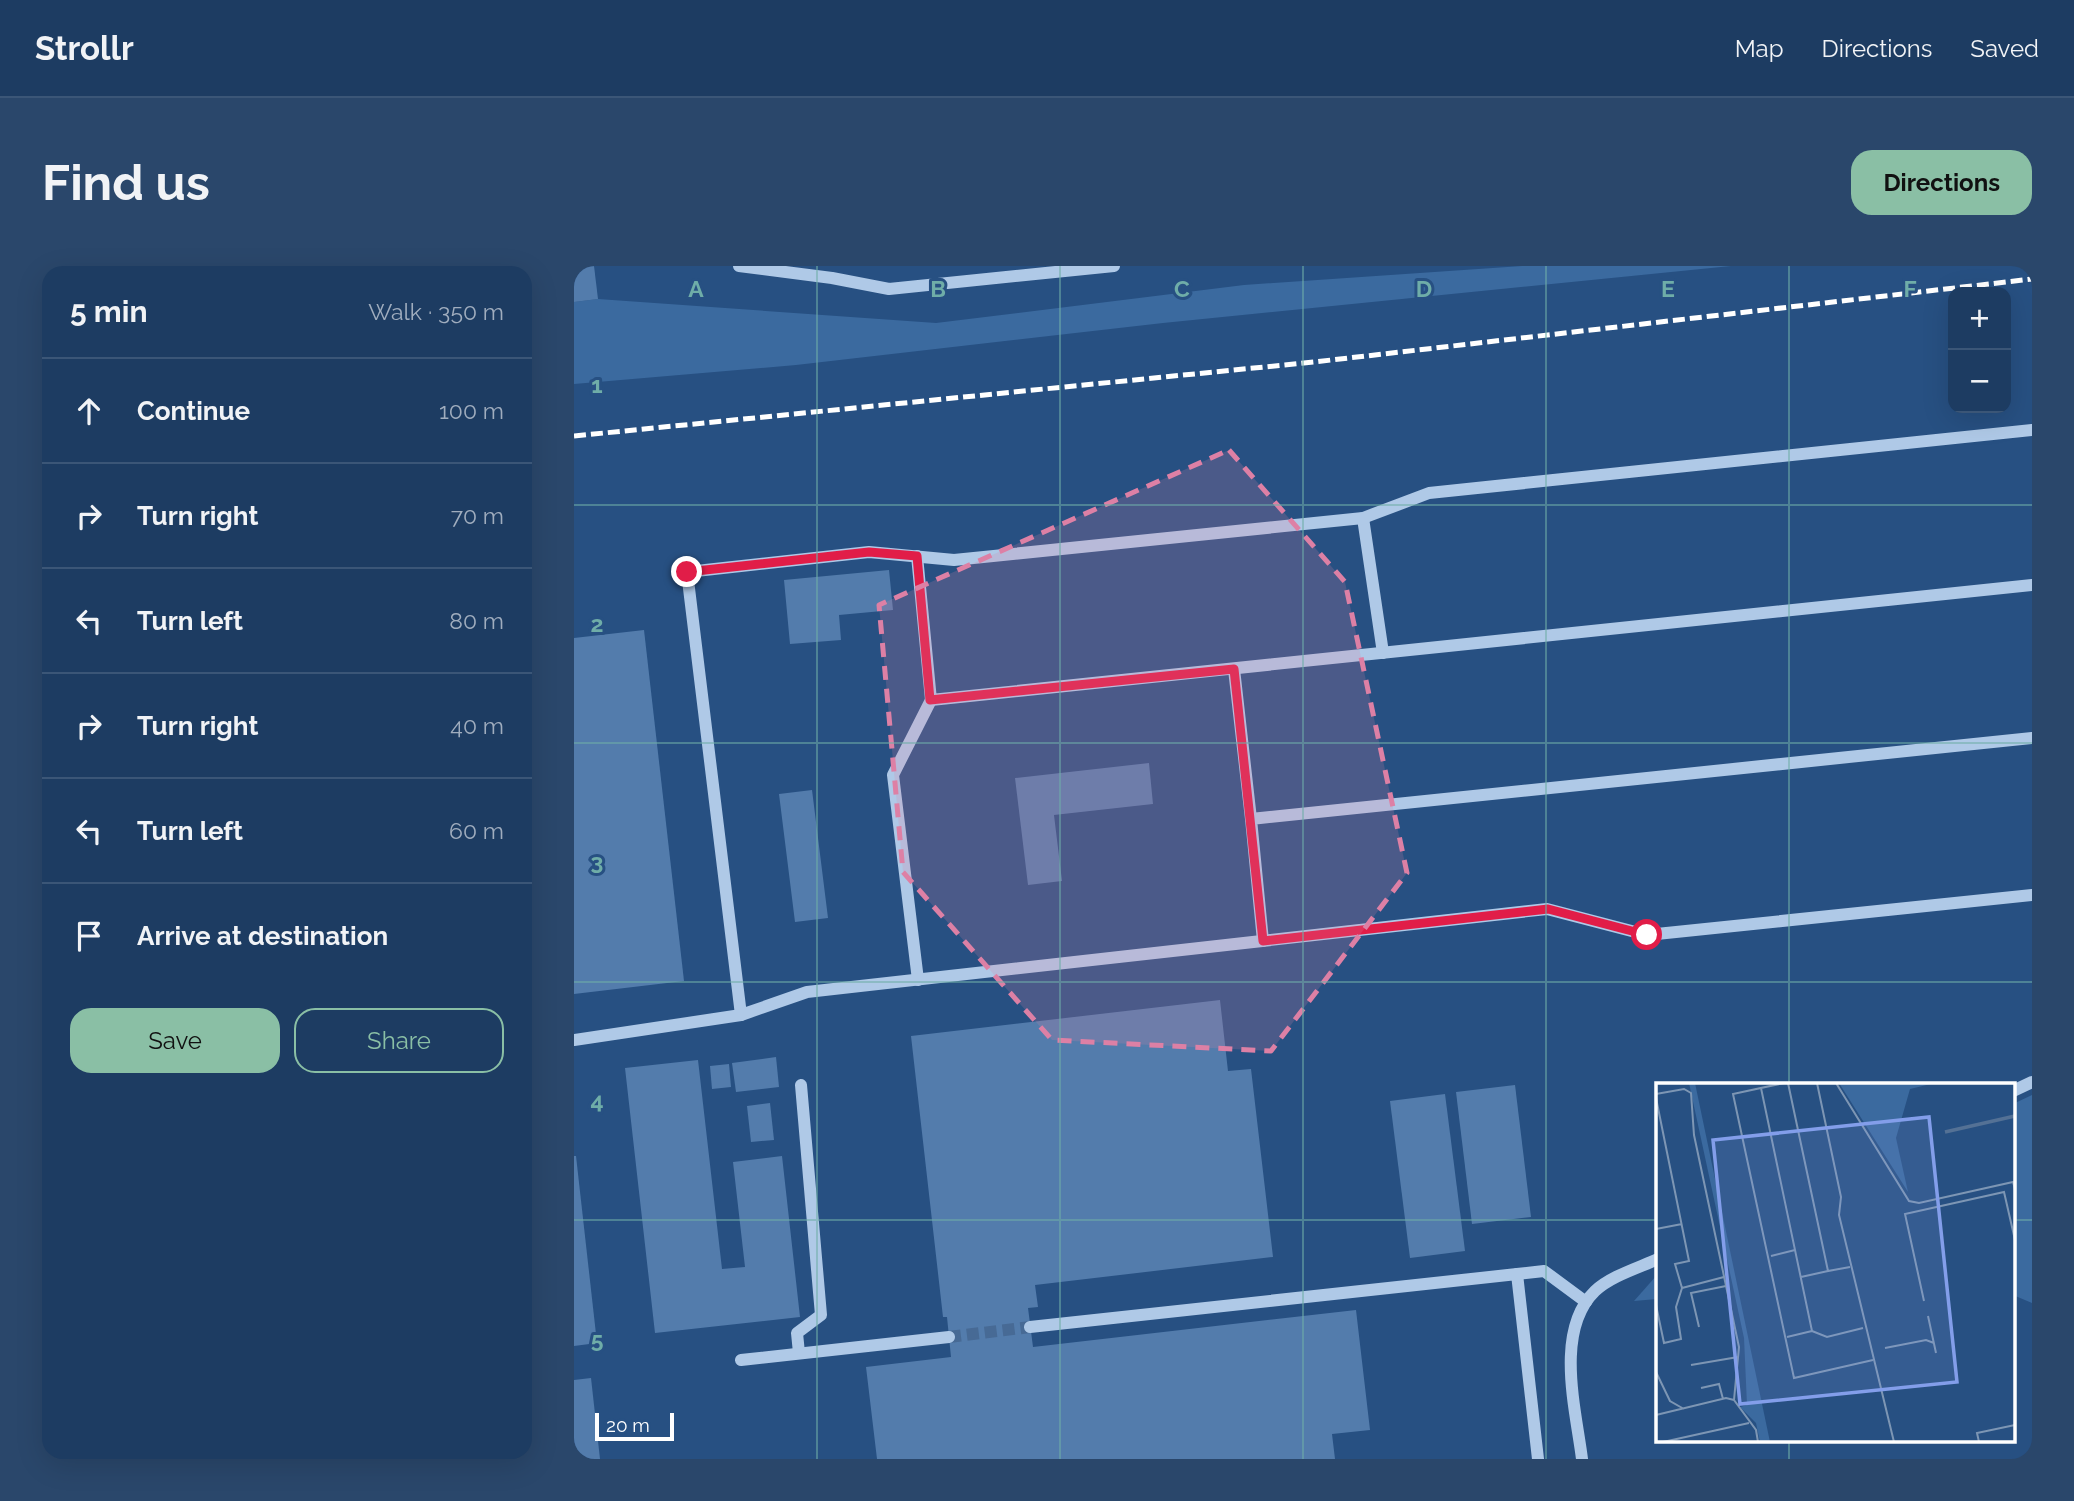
<!DOCTYPE html>
<html lang="en">
<head>
<meta charset="utf-8">
<style>
	:root { --surface:#1d3c62; --page:#2a476b; --text:#f1f3f6; --muted:#a0adbe; --line:#3b5677; --accent:#8abfa5 }
	body { margin:0; font-family:Raleway,sans-serif; background:var(--page); color:var(--text) }
	.controls { position:absolute; right:21px; top:21px; display:grid; overflow:hidden; border-radius:14px; box-shadow:0 7px 28px #0002 }
	.controls button { width:63px; height:63px; display:grid; place-items:center; padding:0; border:0; border-bottom:2px solid var(--line); background:var(--surface); color:var(--text); font:35px sans-serif }
	.scale { position:absolute; left:21px; bottom:18px; width:79px; box-sizing:border-box; padding-left:7px; border:4px solid #fff; border-top:0; font-size:19px; line-height:24px; white-space:nowrap; color:#fff; -webkit-text-stroke:5px #275082; paint-order:stroke }
	.stop { position:absolute; width:21px; height:21px; margin:-16px; border:5px solid #e11d48; border-radius:50%; background:#fff }
	.stop.end { background:#e11d48; border-color:#fff; box-shadow:0 2px 7px #0008 }
	.list { margin:0; padding:0; list-style:none }
	h2 { display:flex; justify-content:space-between; align-items:center; height:91px; margin:0; padding:0 28px; font-size:30px }
	h2 small { font-size:23px; font-weight:400; color:var(--muted) }
	.list li { display:grid; grid-template-columns:46px 1fr auto; gap:21px; align-items:center; box-sizing:border-box; height:105px; padding:0 28px; border-top:2px solid var(--line) }
	.list b { display:block; font-size:26px; white-space:nowrap }
	.list em { font-size:23px; font-style:normal; color:var(--muted) }
	.actions { display:flex; gap:14px; padding:21px 28px }
	.actions a { flex:1; padding:16px 0; border:2px solid var(--accent); border-radius:21px; text-align:center; font-size:24px; color:var(--accent) }
	.actions .main { background:var(--accent); color:#111 }
	.icon { flex:none; width:38px; height:38px; fill:none; stroke:currentColor; stroke-width:2; stroke-linecap:round; stroke-linejoin:round }
	.map { position:relative; flex:none; width:1458px; height:1193px; overflow:hidden; border-radius:21px }
	header { display:flex; align-items:center; gap:42px; box-sizing:border-box; height:98px; padding:0 35px; background:var(--surface); border-bottom:2px solid var(--line) }
	header strong { font-size:33px }
	nav { display:flex; gap:38px; margin-inline-start:auto; font-size:24px }
	.intro { display:flex; align-items:center; justify-content:space-between; box-sizing:border-box; height:168px; padding:0 42px }
	h1 { margin:0; font-size:49px }
	.button { padding:18px 32px; border-radius:21px; background:var(--accent); color:#111; font-size:24px; font-weight:700 }
	main { display:flex; gap:42px; padding:0 42px }
	aside { flex:1; background:var(--surface); border-radius:21px; box-shadow:0 7px 28px #0002 }
	.map>svg:first-child { display:block }
	.green { fill:#3b6a9f }
	.building { fill:#537cac }
	.lines { fill:none; stroke-linecap:round; stroke-linejoin:round }
	.minor-tunnel { stroke:#476a95; stroke-width:12; stroke-dasharray:12 6; stroke-linecap:butt }
	.minor { stroke:#afc9e7; stroke-width:12 }
	.rail { stroke:#fff; stroke-width:5; stroke-dasharray:12 5; stroke-linecap:butt }
	.route { stroke:#e11d48; stroke-width:9 }
	.marked { fill:#dd80a5; fill-opacity:0.2; stroke:#dd80a5; stroke-width:5; stroke-dasharray:14 9; stroke-linejoin:round }
	.grid { fill:none; stroke:#6fada8; stroke-width:2; stroke-opacity:0.55 }
	.inset-river { fill:none; stroke:#547195; stroke-width:3.5 }
	.inset-road { fill:none; stroke:#7d96b4; stroke-width:2 }
	.view { fill:#839eea; fill-opacity:0.15; stroke:#839eea; stroke-width:3.5 }
	.inset-edge { fill:none; stroke:#fff; stroke-width:3.5 }
	.grid-label { font-size:23px; text-anchor:middle; font-weight:bold; fill:#6fada8; stroke:#275082; stroke-width:6; stroke-linejoin:round; paint-order:stroke }
</style>
</head>
<body>
<header>
<strong>Strollr</strong>
<nav><a>Map</a><a>Directions</a><a>Saved</a></nav>
</header>
<div class="intro"><h1>Find us</h1><a class="button">Directions</a></div>
<main>
<aside>
<h2>5 min<small>Walk · 350 m</small></h2>
<ul class="list">
<li><svg class="icon" aria-label="ahead" viewBox="0 0 24 24"><path d="M12 20V5M6 11l6-6 6 6"/></svg><div><b>Continue</b></div><em>100 m</em></li>
<li><svg class="icon" aria-label="right" viewBox="0 0 24 24"><path d="M7 20v-9h11M14 6l5 5-5 5"/></svg><div><b>Turn right</b></div><em>70 m</em></li>
<li><svg class="icon" aria-label="left" viewBox="0 0 24 24"><path d="M17 20v-9H6M10 6l-5 5 5 5"/></svg><div><b>Turn left</b></div><em>80 m</em></li>
<li><svg class="icon" aria-label="right" viewBox="0 0 24 24"><path d="M7 20v-9h11M14 6l5 5-5 5"/></svg><div><b>Turn right</b></div><em>40 m</em></li>
<li><svg class="icon" aria-label="left" viewBox="0 0 24 24"><path d="M17 20v-9H6M10 6l-5 5 5 5"/></svg><div><b>Turn left</b></div><em>60 m</em></li>
<li><svg class="icon" aria-label="arrive" viewBox="0 0 24 24"><path d="M6 21V4h12l-3 4 3 4H6"/></svg><div><b>Arrive at destination</b></div></li>
</ul>
<div class="actions"><a class="main">Save</a><a>Share</a></div>
</aside>
<div class="map">
<svg width="1458" height="1193" viewBox="0 0 1458 1193">
	<rect width="100%" height="100%" fill="#275082"/>
	<!-- green -->
	<g class="green">
		<path d="M948,0H1157L589,57L222,99L0,118V36L24,33L362,57L670,19Z"/>
		<path d="M1458,829V1037L1439,1029V838Z"/>
		<path d="M1083,1009V1033L1060,1035Z"/>
	</g>
	<!-- building -->
	<g class="building">
		<path d="M0,0H20L24,33L0,36Z"/>
		<path d="M315,304L319,344L265,349L267,374L216,378L210,314Z"/>
		<path d="M70,364L110,715L0,728V372Z"/>
		<path d="M575,497L579,538L480,549L488,615L454,619L441,512Z"/>
		<path d="M238,524L254,652L221,656L205,528Z"/>
		<path d="M646,734L654,805L677,803L699,991L461,1019L464,1041L454,1042L459,1081L782,1044L796,1164L758,1168L761,1193H303L292,1101L377,1091L373,1051H369L337,770Z"/>
		<path d="M202,791L205,821L162,826L158,797Z"/>
		<path d="M124,794L148,1003L171,1001L159,896L208,890L226,1051L81,1067L51,802Z"/>
		<path d="M155,798L157,821L138,823L136,800Z"/>
		<path d="M941,819L957,951L898,958L882,826Z"/>
		<path d="M871,828L891,985L836,992L816,835Z"/>
		<path d="M196,837L200,874L177,876L173,840Z"/>
		<path d="M0,890H2L23,1077L0,1080Z"/>
		<path d="M17,1112L26,1193H0V1114Z"/>
	</g>
	<g class="lines">
		<!-- minor-tunnel -->
		<path class="minor-tunnel" d="M375,1071L456,1061"/>
		<!-- minor -->
		<g class="minor">
			<path d="M165,0L258,12L315,23L540,0"/>
			<path d="M789,252L809,387"/>
			<path d="M343,290L357,434L1458,319"/>
			<path d="M660,403L677,553"/>
			<path d="M689,675L677,553L1458,472"/>
			<path d="M344,714L319,509L357,434"/>
			<path d="M167,749L113,306L295,286L380,294L789,252L855,227L1458,164"/>
			<path d="M0,774L167,749L233,726L973,643L1073,669L1458,629"/>
			<path d="M1439,825L1458,816"/>
			<path d="M943,1008L970,1005L1012,1036"/>
			<path d="M456,1061L943,1008L964,1193"/>
			<path d="M225,1087L223,1067L247,1049L227,819"/>
			<path d="M167,1094L375,1071"/>
			<path d="M1008,1193C1002,1144 980,1065 1021,1025C1037,1010 1064,1002 1084,993"/>
		</g>
		<!-- rail -->
		<path class="rail" d="M0,170L740,96L1458,13"/>
	</g>
	<g class="lines">
		<!-- route -->
		<path class="route" d="M113,306L295,286L343,290L356,434L660,403L689,675L974,643L1073,669"/>
	</g>
	<!-- marked area -->
	<path class="marked" d="M655,184L771,316L833,607L697,785L478,774L329,606L305,339Z"/>
	<!-- grid -->
	<path class="grid" d="M243,0V1193M486,0V1193M729,0V1193M972,0V1193M1215,0V818M0,239H1458M0,477H1458M0,716H1458M0,954H1084M1439,954H1458M1215,1174V1193"/>
	<!-- overview -->
	<g transform="translate(1082 817)">
		<rect width="359" height="359" fill="#275082"/>
		<path d="M33,0H39L114,359H104L100,340L84,324L91,322L88,255ZM183,0H279L254,6L240,55L252,109Z" fill="#3b6a9f"/>
		<path class="inset-river" d="M289,49L359,33"/>
		<path class="inset-road" d="M128,0L77,11L138,295L217,277M132,0L172,188L194,184M161,0L185,114L183,132L238,359M180,0L253,118L263,120L357,99L359,106M105,5L156,248L131,254M0,11L28,6L35,10L38,52L83,264L78,317L100,347L102,359M0,15L33,178L19,181L26,205L20,224L25,256L8,260L0,222M0,146L26,141M115,173L139,167M145,194L172,188M26,205L68,194M268,218L249,131L348,109L359,157M272,233L280,270M43,244L35,210L70,203M156,248L171,254L207,245M229,265L270,257L278,260M35,282L82,274M0,289L14,318L28,326M45,305L63,301L67,316M0,332L70,315L78,317M7,359L93,340M323,359L321,350L359,342"/>
		<path class="view" d="M273,34L301,299L84,321L57,57Z"/>
		<rect width="359" height="359" class="inset-edge"/>
	</g>
	<g class="grid-label">
		<text x="122" y="31">A</text>
		<text x="364" y="31">B</text>
		<text x="608" y="31">C</text>
		<text x="850" y="31">D</text>
		<text x="1094" y="31">E</text>
		<text x="1336" y="31">F</text>
		<text x="23" y="127">1</text>
		<text x="23" y="366">2</text>
		<text x="23" y="604">3</text>
		<text x="23" y="843">4</text>
		<text x="23" y="1082">5</text>
	</g>
</svg>
<div class="controls">
<button>+</button>
<button>−</button>
</div>
<div class="scale">20 m</div>
<div class="stop" style="left:1073px;top:669px"></div>
<div class="stop end" style="left:113px;top:306px"></div>
</div>
</main>
</body>
</html>
